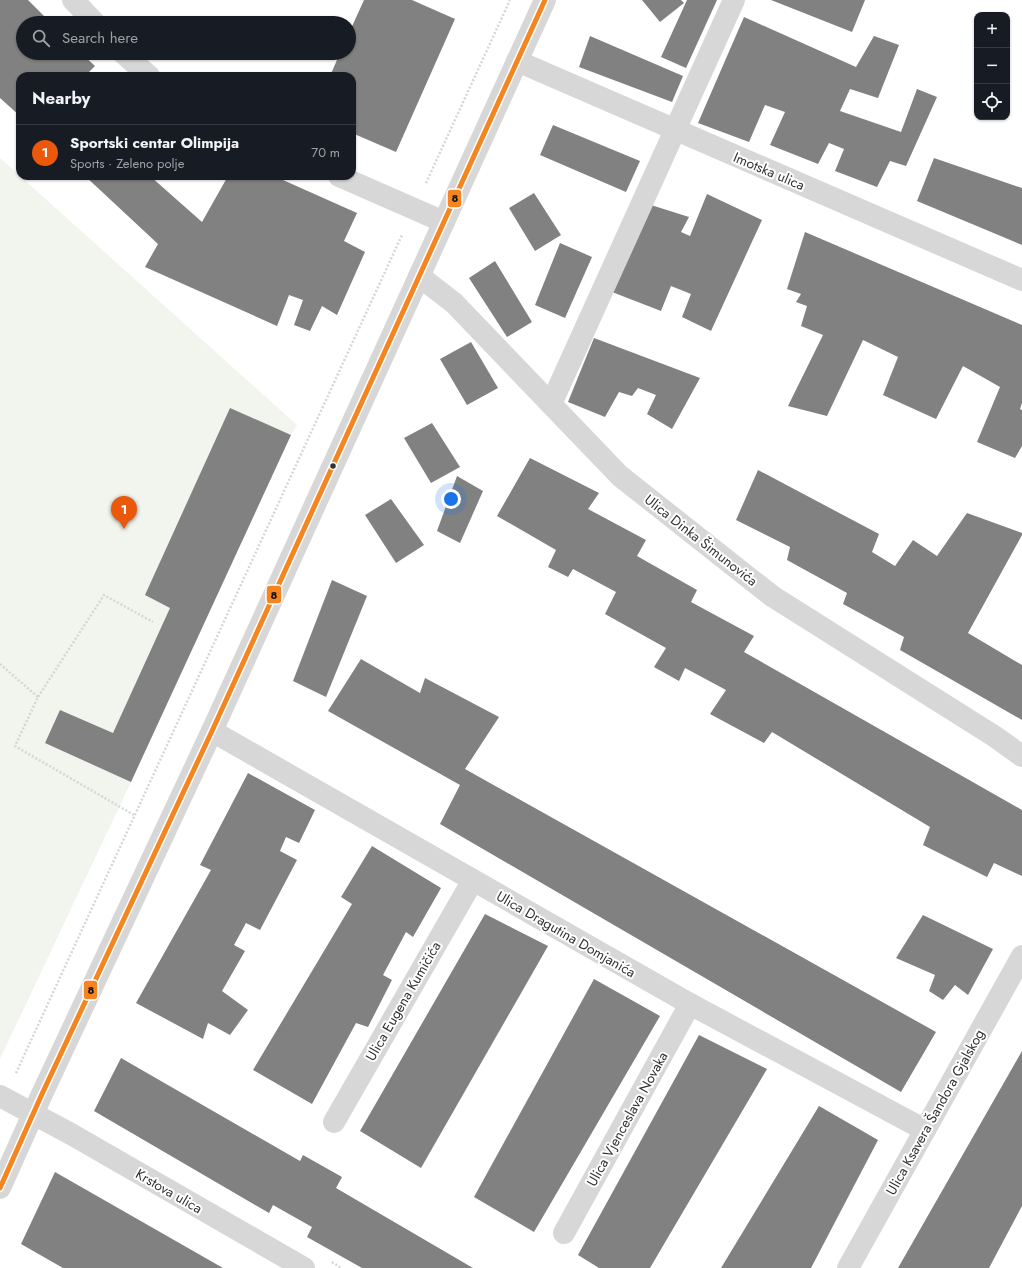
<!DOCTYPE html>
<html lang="en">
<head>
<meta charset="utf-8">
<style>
	:root { --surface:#171b24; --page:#242831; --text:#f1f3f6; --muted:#9ea1a6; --line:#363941; --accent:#ea580c }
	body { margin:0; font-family:Jost,sans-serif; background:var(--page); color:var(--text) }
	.controls { position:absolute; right:12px; top:12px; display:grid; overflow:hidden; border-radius:8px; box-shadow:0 1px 3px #0004 }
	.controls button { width:36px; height:36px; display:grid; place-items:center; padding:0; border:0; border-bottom:1px solid var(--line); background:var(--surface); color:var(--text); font:20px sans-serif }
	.you { position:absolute; left:451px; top:499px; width:14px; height:14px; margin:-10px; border:3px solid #fff; border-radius:50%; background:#1a73e8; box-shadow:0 0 0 6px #1a73e833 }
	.badge { display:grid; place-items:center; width:26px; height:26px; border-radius:50%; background:var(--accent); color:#fff; font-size:13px; font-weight:700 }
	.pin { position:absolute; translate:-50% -33px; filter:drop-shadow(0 1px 2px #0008) }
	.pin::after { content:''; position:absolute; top:21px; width:14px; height:12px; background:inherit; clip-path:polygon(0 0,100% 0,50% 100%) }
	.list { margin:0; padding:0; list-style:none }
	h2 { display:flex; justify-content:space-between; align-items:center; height:52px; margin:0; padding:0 16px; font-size:17px }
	h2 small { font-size:13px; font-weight:400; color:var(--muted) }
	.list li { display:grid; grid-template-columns:26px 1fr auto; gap:12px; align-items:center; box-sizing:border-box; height:56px; padding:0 16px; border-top:1px solid var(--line) }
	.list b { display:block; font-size:15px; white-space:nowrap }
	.list p { margin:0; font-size:13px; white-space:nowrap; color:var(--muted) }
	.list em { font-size:13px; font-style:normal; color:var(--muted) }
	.icon { flex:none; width:22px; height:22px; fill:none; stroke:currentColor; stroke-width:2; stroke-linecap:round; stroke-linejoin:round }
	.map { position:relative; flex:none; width:1022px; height:1268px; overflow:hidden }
	.search { position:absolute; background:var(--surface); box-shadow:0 1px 3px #0004; left:16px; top:16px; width:340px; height:44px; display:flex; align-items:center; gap:10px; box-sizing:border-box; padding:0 14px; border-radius:22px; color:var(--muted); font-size:15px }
	.panel { position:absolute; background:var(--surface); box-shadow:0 1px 3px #0004; left:16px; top:72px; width:340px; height:108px; border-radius:12px }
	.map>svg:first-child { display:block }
	.green { fill:#f1f5ed }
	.building { fill:#818181 }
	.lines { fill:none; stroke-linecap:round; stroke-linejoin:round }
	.path { stroke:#d6d6d6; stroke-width:2.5; stroke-dasharray:2 2; stroke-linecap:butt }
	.minor { stroke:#d7d7d7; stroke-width:22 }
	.bus-1-casing { stroke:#fff; stroke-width:8 }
	.bus-1 { stroke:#f58520; stroke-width:5 }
	.bus-dot { fill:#333; stroke:#fff; stroke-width:1.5 }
	.labels { text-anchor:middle; stroke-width:4; stroke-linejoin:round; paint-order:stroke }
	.street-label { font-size:14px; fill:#333; stroke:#fff }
	.line-badge { stroke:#fff; stroke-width:1.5 }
	.pale-badge-label { font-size:11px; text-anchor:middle; font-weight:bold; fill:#111 }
</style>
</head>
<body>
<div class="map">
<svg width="1022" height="1268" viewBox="0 0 1022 1268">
	<rect width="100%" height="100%" fill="#fff"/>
	<!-- green -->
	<path class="green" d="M0,158L297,425L291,435L131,782L0,1059Z"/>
	<!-- building -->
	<g class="building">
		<path d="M0,0H28L51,23H23V53H81L95,66L85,76H20V116L0,98Z"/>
		<path d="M364,0H412L455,19L396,152L352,133V76H330L340,53H349V33Z"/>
		<path d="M642,0H681L684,3L660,22Z"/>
		<path d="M687,0H717L686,68L661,57Z"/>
		<path d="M771,0H865L852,32Z"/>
		<path d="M744,17L856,67L874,36L899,45L878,98L850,89L840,111L901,132L917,89L937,97L906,166L890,161L877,187L835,171L844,149L829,143L818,164L770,145L785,112L765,105L749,142L698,123Z"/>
		<path d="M590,36L683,76L672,102L579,67Z"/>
		<path d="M553,125L640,161L626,192L540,155Z"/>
		<path d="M934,158L1022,188V245L917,201Z"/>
		<path d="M85,176H150L202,222L228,176H274L357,213L344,241L365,252L337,315L322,306L310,331L294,325L303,300L289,295L277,326L145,267L158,244Z"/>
		<path d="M534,193L561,235L535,251L509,208Z"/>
		<path d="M707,194L762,220L711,331L682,317L691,294L671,286L661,311L612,292L651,205L689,217L681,232L690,236Z"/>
		<path d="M805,232L1022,325V403L1020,409L1022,410V446L1015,458L977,442L1000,387L963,366L936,419L883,395L898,357L863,340L827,416L788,406L823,335L801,326L807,306L796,302L801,294L787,289Z"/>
		<path d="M560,243L592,257L565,318L535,305Z"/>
		<path d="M495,261L532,322L507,337L469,278Z"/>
		<path d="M594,338L700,378L672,429L647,414L656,395L638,388L632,396L619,392L605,417L568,402Z"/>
		<path d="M471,342L498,388L467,405L440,359Z"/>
		<path d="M230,408L291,435L131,782L45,743L60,710L113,733L170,608L145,595Z"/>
		<path d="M432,423L460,467L431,483L404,438Z"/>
		<path d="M530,458L599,493L588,509L646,540L637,556L697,590L691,602L754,636L744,652L1022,810V876L994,863L987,877L923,845L930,827L772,732L764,743L710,714L726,690L685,668L679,681L654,667L666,648L605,614L616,592L573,569L568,577L548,567L556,550L497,516Z"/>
		<path d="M758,470L879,534L872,552L895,566L913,540L937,556L967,513L1022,533V535L968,633L1022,665V720L900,650L904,637L843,604L847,593L787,560L790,547L736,520Z"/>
		<path d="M457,476L483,491L460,543L437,531Z"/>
		<path d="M391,499L424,545L396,563L365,515Z"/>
		<path d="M332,580L367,596L326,697L293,681Z"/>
		<path d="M361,659L420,693L425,678L499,717L465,769L936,1032L901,1092L440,824L460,785L328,711Z"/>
		<path d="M248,773L315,810L299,843L286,837L280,851L297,860L260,930L246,923L234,945L245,951L222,991L248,1010L230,1035L208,1023L203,1039L136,1003L211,870L200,865Z"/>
		<path d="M372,846L441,888L413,937L406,932L383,975L392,980L368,1027L356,1023L312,1104L253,1070L352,904L341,897Z"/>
		<path d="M485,914L548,946L421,1168L360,1131Z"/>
		<path d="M923,915L993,949L968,995L955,985L943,1000L929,991L935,975L896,958Z"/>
		<path d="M594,979L660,1016L534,1232L474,1197Z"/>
		<path d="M699,1035L767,1069L650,1268H599L578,1255Z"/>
		<path d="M1022,1051V1206L989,1268H898Z"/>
		<path d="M121,1058L300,1161L303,1155L342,1177L336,1188L473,1268H362L307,1237L312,1227L273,1205L269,1213L94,1111Z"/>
		<path d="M819,1106L878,1140L811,1268H721Z"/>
		<path d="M55,1172L223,1268H63L21,1244Z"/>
	</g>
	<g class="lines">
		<!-- path -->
		<g class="path">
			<path d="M426,183L510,0"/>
			<path d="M0,664L38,697"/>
			<path d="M134,815L15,746L38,697L104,595L153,622"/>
			<path d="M16,1073L402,235"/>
			<path d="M332,1262L341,1268"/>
		</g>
		<!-- minor -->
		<g class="minor">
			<path d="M73,0L95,23"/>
			<path d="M123,53L149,76"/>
			<path d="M517,61L1022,280"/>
			<path d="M339,176L444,222"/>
			<path d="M419,276L454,303L620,476L772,596L994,736L1022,756"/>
			<path d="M551,404L734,0"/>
			<path d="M212,731L690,1004L925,1130"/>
			<path d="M0,1096L71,1134L304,1268"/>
			<path d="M334,1122L473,880"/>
			<path d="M0,1188L42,1094L212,731L545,0"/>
			<path d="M564,1233L690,1004"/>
			<path d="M848,1268L1022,956"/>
		</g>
		<!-- bus-1 casing -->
		<g class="bus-1-casing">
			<path id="bus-1" d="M0,1188L42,1094L212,731L545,0"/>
		</g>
		<!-- bus-1 -->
		<use href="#bus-1" class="bus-1"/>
	</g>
	<!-- markers -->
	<circle class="bus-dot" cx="333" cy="466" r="3.5"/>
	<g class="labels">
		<!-- street labels -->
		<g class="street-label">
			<text transform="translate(769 171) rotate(23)" y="5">Imotska ulica</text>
			<text transform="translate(701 540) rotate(38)" y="5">Ulica Dinka Šimunovića</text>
			<text transform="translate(566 934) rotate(30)" y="5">Ulica Dragutina Domjanića</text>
			<text transform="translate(403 1001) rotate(-60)" y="5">Ulica Eugena Kumičića</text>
			<text transform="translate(935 1112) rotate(-61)" y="5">Ulica Ksavera Šandora Gjalskog</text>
			<text transform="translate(627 1119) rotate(-61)" y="5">Ulica Vjenceslava Novaka</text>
			<text transform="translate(169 1191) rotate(30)" y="5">Krstova ulica</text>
		</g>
	</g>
	<g class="line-badge">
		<rect x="447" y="189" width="15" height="19" rx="4" fill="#f58520"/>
		<rect x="266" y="585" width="16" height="19" rx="4" fill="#f58520"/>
		<rect x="83" y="980" width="15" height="20" rx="4" fill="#f58520"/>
	</g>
	<g class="pale-badge-label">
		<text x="455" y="202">8</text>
		<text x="274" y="599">8</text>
		<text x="91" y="994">8</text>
	</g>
</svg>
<div class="controls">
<button>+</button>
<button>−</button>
<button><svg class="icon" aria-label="locate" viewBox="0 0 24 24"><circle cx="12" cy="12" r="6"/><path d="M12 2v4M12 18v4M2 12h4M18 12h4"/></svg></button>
</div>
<div class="you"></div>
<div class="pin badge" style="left:124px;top:529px">1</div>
<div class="search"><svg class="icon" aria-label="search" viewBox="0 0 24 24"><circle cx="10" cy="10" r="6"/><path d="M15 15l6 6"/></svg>Search here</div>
<section class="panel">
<h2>Nearby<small></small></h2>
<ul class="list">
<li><span class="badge">1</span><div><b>Sportski centar Olimpija</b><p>Sports · Zeleno polje</p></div><em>70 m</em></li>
</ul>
</section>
</div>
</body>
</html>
